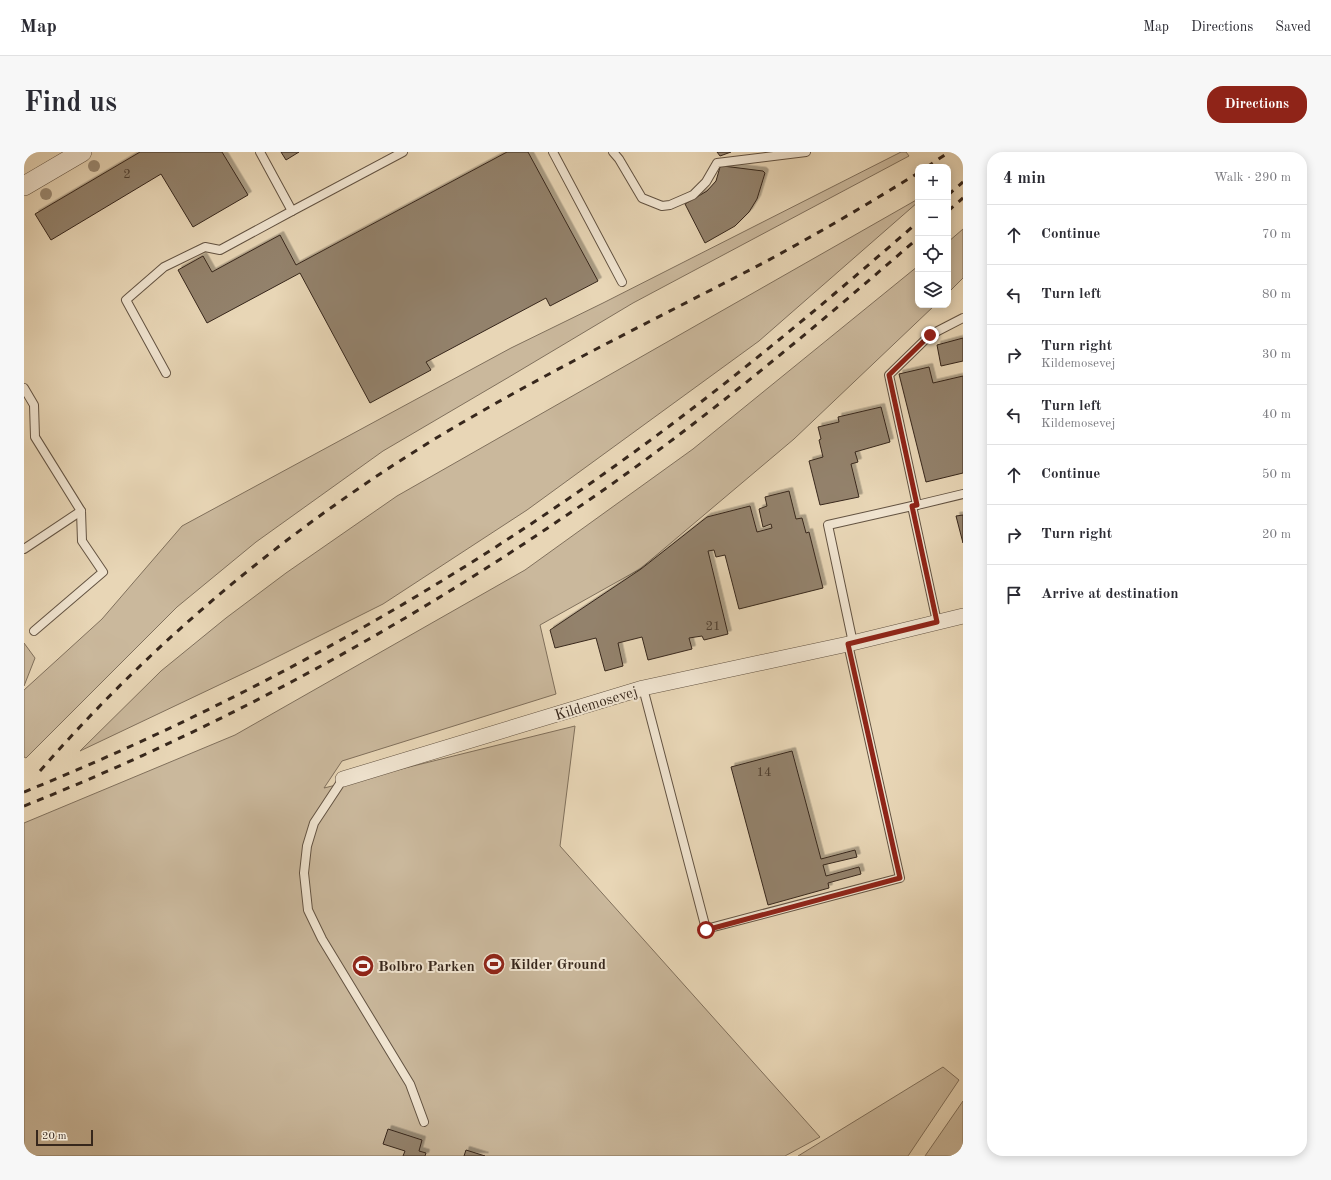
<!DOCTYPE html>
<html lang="en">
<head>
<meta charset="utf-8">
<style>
	:root { --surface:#fff; --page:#f7f7f7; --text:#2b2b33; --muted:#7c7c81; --line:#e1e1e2; --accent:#8f2418 }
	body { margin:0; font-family:"Old Standard TT",serif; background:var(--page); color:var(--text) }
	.controls { position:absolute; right:12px; top:12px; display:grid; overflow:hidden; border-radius:8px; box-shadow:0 2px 10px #0003 }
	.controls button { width:36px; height:36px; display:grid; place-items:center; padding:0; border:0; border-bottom:1px solid var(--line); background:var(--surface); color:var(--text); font:20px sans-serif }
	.scale { position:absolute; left:12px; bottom:10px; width:57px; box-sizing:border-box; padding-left:4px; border:2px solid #37271c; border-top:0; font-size:11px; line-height:14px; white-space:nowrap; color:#37271c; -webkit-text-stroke:3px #f0e4d0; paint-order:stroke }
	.stop { position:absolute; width:12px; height:12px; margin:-9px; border:3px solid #8f2418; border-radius:50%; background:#fff }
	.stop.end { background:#8f2418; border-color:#fff; box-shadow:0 1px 4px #0008 }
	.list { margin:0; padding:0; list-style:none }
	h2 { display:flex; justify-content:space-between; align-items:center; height:52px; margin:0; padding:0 16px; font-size:17px }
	h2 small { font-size:13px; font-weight:400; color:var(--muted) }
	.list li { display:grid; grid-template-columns:26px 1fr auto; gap:12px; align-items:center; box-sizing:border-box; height:60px; padding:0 16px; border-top:1px solid var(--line) }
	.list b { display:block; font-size:15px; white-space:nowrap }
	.list p { margin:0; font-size:13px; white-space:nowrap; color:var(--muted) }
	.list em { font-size:13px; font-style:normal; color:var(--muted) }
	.icon { flex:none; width:22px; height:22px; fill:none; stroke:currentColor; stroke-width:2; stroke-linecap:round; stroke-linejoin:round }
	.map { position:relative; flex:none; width:939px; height:1004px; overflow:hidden; border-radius:16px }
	header { display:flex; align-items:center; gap:24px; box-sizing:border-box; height:56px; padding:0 20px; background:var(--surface); border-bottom:1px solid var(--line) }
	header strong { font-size:19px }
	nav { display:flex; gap:22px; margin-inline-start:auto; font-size:14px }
	.intro { display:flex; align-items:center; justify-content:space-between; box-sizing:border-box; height:96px; padding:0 24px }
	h1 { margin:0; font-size:28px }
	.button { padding:10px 18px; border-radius:16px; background:var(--accent); color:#fff; font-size:14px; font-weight:700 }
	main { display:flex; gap:24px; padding:0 24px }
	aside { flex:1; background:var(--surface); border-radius:16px; box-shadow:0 2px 10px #0003 }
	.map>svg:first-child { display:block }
	.green { fill:#cab89c; stroke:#80705c }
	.building { fill:#93826c; stroke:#37271c; filter:url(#shadow) }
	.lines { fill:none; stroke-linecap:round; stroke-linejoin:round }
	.service-casing { stroke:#635342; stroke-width:10 }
	.minor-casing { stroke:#635342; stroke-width:16 }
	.tertiary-casing { stroke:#635342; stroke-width:20 }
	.service { stroke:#f0e4d0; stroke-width:8 }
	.minor { stroke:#f0e4d0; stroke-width:15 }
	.tertiary { stroke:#f0e4d0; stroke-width:19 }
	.rail { stroke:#37271c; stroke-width:3; stroke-dasharray:7 7; stroke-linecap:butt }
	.tree { fill:#9b8a73 }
	.route { stroke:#8f2418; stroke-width:5 }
	.labels { text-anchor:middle; stroke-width:4; stroke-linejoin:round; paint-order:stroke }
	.number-label { font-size:13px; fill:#4e3e30 }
	.street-label { font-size:15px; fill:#37271c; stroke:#f0e4d0 }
	.poi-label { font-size:15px; font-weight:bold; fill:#37271c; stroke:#f0e4d0; text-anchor:start }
</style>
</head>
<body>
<header>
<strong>Map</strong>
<nav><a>Map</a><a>Directions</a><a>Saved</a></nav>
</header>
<div class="intro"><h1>Find us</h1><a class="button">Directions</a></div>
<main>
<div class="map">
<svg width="939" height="1004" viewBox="0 0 939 1004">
	<defs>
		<filter id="shadow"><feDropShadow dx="3.5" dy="-3.5" stdDeviation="0" flood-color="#0004"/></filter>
	</defs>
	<rect width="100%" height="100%" fill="#e8d6b6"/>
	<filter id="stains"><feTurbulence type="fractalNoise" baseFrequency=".005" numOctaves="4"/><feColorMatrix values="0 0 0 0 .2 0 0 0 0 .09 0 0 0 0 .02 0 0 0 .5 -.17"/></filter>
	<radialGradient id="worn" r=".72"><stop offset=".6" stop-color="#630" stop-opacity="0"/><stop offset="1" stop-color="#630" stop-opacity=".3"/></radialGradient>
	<!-- green -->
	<g class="green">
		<path d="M877,0H882L885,4L609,151L485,225L359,299L232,390L153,455L2,606L0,605V538L78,467L158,374L487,196L579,151Z"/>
		<path d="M894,47V50L735,189L503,358L359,452L235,514L56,599L137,519L202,466L262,421L373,344Z"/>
		<path d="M939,77V126L924,141V90Z"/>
		<path d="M894,114V153H911L770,287L616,417L516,473L532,542L318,609L300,636L551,574L536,694L796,985L761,1004H0V671L211,583L501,418L669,297Z"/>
		<path d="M0,491L11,506L0,534Z"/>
		<path d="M919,915L935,928L884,1004H774Z"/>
		<path d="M939,949V1004H901Z"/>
	</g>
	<!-- building -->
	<g class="building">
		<path d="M116,0H198L224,43L169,75L137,22L27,88L11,62Z"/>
		<path d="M257,0H275L262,8Z"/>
		<path d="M483,0H504L574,129L526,154L522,146L402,210L407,218L346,251L276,121L183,171L154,118L179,104L188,120L256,83L272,113Z"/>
		<path d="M693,0H707L696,4Z"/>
		<path d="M699,14L739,19L741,21L733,47L725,60L711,74L681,91L661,52L683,39L692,29L696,15Z"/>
		<path d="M939,186V209L917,214L913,193Z"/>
		<path d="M905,215L909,231L939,224V321L902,330L875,222Z"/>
		<path d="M857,255L866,290L831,300L834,310L827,312L835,345L796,353L785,309L799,305L795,288L797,287L794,275L815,270L814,265Z"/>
		<path d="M765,339L772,367L778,366L782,381L785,380L799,436L715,457L701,403L692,405L690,398L684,399L704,482L680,488L678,484L665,486L668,497L624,508L618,485L594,491L599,514L581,519L572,486L531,496L526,478L617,417L683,365L726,354L733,380L748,376L747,372L739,375L735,357L743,354L741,345Z"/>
		<path d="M939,363V391L932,364Z"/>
		<path d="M768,599L797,707L831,698L833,705L799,713L802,724L835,715L837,722L804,731L805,736L744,753L707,615Z"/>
		<path d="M364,977L398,988L395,999L402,1001L401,1004H379L381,999L359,992Z"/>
		<path d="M442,998L461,1004H440Z"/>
	</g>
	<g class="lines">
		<!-- service casing -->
		<g class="service-casing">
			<g id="service">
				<path d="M236,0L268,59L379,0"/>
				<path d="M529,0L598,130"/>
				<path d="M589,0L595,7L618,46L638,54L646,53L669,43L682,30L693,11L782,0"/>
				<path d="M142,221L102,148L140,115L181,95L196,98L268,59"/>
				<path d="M0,236L10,253L11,285L57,359L58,389L79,420L10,479"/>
				<path d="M893,353L865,223L906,183L939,166"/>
				<path d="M889,354L939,342"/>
				<path d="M0,397L57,359"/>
				<path d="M829,491L804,373L888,354L913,470"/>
				<path d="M619,536L682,777L876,726L824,492"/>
				<path d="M319,627L290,671L283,694L280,721L284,758L298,787L386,932L400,970"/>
			</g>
		</g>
		<!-- minor casing -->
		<g class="minor-casing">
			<path id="minor" d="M319,627L619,536L824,492L939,464"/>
		</g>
		<!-- tertiary casing -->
		<g class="tertiary-casing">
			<path id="tertiary" d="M0,34L58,0"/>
		</g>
		<!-- service -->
		<use href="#service" class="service"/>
		<!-- minor -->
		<use href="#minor" class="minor"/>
		<!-- tertiary -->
		<use href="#tertiary" class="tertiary"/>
		<!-- rail -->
		<g class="rail">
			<path d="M903,15L925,0"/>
			<path d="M924,43L939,30"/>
			<path d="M924,59L939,46"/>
			<path d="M16,619C129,489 263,378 409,288C516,223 630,168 741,110C793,82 844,52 894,21"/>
			<path d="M0,640C205,557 401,449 581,321C690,244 793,158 894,70"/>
			<path d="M0,654C189,579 369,481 537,367C663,283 780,185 894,86"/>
		</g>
	</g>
	<!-- trees -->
	<g class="tree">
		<circle cx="70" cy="14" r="6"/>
		<circle cx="22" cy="42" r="6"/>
	</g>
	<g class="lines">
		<!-- route -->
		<path class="route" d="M682,778L876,726L824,492L913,470L888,354L893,353L865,223L906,183"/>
	</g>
	<!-- icons -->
	<defs>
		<g id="stadium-disc" transform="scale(1.15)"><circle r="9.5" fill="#8f2418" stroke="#f0e4d0"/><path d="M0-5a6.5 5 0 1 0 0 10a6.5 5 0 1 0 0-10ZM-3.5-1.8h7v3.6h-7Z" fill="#fff"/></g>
	</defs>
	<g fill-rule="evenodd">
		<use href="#stadium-disc" x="470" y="812"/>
		<use href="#stadium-disc" x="339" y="814"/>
	</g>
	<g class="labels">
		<!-- number labels -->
		<g class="number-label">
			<text x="103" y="26">2</text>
			<text x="689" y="478">21</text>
			<text x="740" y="624">14</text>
		</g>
		<!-- street labels -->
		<g class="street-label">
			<text transform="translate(572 551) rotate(-17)" y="5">Kildemosevej</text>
		</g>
		<!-- poi labels -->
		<g class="poi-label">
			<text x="486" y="817">Kilder Ground</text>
			<text x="354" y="819">Bolbro Parken</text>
		</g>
	</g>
	<rect width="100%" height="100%" filter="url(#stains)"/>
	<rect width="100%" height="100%" fill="url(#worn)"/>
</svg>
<div class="controls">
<button>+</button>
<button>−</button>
<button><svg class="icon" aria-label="locate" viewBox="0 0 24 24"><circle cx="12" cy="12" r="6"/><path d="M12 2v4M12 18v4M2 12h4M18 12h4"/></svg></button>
<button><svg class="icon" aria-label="layers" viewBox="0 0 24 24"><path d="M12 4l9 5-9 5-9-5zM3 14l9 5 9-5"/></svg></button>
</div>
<div class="scale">20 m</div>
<div class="stop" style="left:682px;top:778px"></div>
<div class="stop end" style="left:906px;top:183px"></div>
</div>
<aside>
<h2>4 min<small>Walk · 290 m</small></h2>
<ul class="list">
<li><svg class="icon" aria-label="ahead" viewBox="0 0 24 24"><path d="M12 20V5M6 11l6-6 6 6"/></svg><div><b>Continue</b></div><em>70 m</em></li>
<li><svg class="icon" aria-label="left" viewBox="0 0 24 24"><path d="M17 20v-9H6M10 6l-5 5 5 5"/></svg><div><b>Turn left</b></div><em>80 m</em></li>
<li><svg class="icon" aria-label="right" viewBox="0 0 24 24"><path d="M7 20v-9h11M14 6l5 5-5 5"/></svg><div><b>Turn right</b><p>Kildemosevej</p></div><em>30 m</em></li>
<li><svg class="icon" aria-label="left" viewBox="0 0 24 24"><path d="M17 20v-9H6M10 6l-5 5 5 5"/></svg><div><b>Turn left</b><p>Kildemosevej</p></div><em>40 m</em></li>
<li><svg class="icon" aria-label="ahead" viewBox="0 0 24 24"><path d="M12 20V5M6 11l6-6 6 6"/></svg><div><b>Continue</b></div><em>50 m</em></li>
<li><svg class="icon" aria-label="right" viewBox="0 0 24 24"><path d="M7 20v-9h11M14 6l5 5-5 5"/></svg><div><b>Turn right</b></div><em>20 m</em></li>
<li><svg class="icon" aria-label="arrive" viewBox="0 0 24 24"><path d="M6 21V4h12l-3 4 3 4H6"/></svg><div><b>Arrive at destination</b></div></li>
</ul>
</aside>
</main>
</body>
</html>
